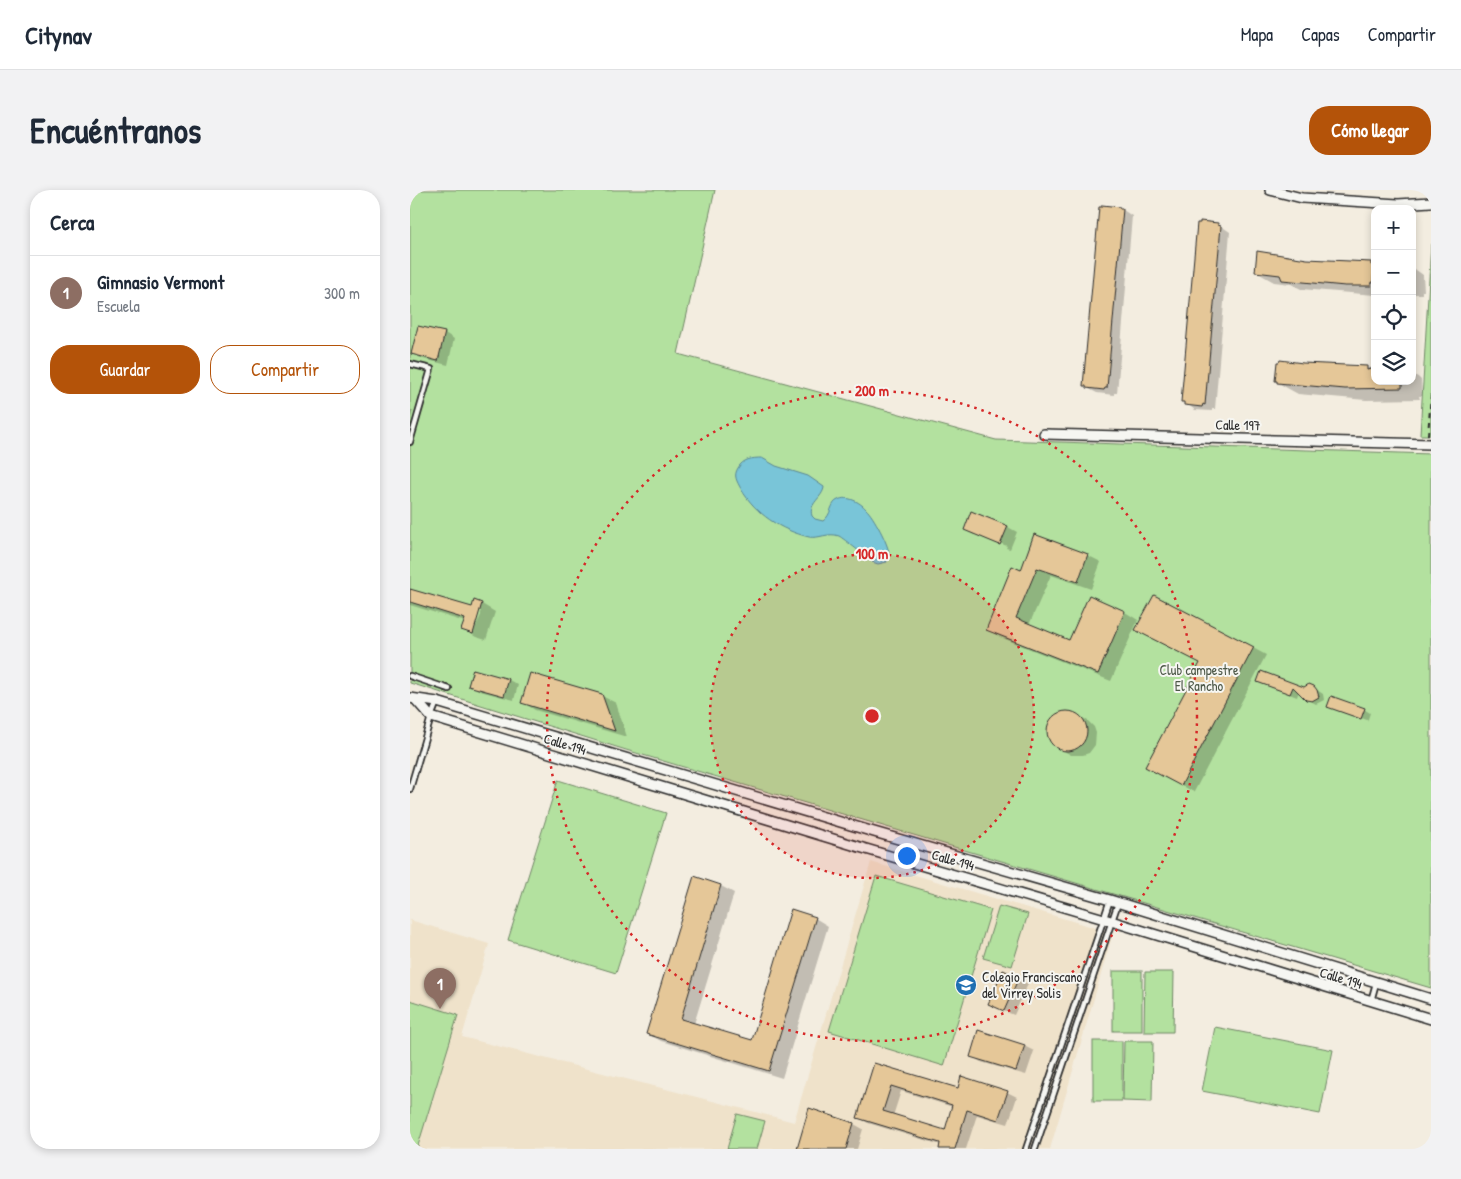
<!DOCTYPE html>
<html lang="es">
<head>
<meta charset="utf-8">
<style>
	:root { --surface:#fff; --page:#f2f2f3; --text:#1f2937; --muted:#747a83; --line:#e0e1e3; --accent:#b45309 }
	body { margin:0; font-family:"Patrick Hand",sans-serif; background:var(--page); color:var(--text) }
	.controls { position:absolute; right:15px; top:15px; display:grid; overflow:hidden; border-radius:10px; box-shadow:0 2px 8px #0003 }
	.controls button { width:45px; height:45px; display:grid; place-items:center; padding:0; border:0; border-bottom:1px solid var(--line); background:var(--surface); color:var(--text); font:25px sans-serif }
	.you { position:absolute; left:496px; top:665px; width:18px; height:18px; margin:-12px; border:4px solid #fff; border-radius:50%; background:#1a73e8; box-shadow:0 0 0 8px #1a73e833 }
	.badge { display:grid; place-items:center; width:32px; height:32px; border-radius:50%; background:var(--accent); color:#fff; font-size:16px; font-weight:700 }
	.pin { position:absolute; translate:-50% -41px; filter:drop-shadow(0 1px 2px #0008) }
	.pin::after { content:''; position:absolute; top:26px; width:18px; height:15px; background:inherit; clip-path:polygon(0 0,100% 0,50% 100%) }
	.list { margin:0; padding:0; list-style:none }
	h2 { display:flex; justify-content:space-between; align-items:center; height:65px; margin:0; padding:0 20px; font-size:21px }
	h2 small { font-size:16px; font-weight:400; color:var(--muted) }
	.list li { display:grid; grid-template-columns:32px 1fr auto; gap:15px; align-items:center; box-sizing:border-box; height:75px; padding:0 20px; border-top:1px solid var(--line) }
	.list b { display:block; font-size:19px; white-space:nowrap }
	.list p { margin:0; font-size:16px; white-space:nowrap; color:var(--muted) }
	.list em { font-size:16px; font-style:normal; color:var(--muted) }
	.actions { display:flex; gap:10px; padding:15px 20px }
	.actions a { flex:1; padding:11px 0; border:1px solid var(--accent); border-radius:20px; text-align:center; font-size:18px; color:var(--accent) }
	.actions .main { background:var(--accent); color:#fff }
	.icon { flex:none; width:28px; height:28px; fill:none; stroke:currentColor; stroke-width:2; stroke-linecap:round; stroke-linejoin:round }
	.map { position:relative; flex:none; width:1021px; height:959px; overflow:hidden; border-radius:20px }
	header { display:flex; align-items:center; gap:30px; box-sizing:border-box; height:70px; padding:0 25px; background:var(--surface); border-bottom:1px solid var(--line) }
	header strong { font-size:24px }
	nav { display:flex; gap:28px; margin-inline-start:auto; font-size:18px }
	.intro { display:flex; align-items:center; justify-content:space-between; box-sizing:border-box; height:120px; padding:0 30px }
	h1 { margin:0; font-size:35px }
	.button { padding:12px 22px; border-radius:20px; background:var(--accent); color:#fff; font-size:18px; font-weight:700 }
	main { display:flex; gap:30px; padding:0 30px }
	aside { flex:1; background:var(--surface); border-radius:20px; box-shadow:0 2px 8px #0003 }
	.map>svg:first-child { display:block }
	.built { fill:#efe2ca }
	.green { fill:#b3e19f; stroke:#6f8665 }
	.water { fill:#79c5d8; stroke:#5a8793 }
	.shadow { fill:#0003; fill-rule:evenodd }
	.building { fill:#e5c798; stroke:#2b2b2b; fill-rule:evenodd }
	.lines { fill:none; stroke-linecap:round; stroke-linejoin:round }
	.lane-casing { stroke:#2b2b2b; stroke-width:8 }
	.street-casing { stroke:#2b2b2b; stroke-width:12 }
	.path { stroke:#2b2b2b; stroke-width:2; stroke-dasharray:5 4; stroke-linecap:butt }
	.lane { stroke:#f6f6f2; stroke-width:4.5 }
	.street { stroke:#f6f6f2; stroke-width:9 }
	.ring { fill:none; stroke:#d62828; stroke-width:2.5; stroke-dasharray:2.5 5 }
	.labels { text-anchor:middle; stroke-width:4; stroke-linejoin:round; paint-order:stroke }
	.street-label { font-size:14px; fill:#2b2b2b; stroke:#f6f6f2 }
	.park-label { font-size:14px; fill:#4d5848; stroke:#f6f6f2 }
	.poi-label { font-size:14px; fill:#2b2b2b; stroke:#f6f6f2; text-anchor:start }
	.centre { fill:#d62828; stroke:#f6f6f2; stroke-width:2.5 }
	.ring-label { font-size:15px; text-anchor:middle; font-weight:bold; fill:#d62828; stroke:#f6f6f2; stroke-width:4; stroke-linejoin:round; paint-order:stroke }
</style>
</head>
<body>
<header>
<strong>Citynav</strong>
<nav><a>Mapa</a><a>Capas</a><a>Compartir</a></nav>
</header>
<div class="intro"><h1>Encuéntranos</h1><a class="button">Cómo llegar</a></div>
<main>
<aside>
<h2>Cerca<small></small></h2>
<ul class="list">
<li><span class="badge" style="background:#8d6e63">1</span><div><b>Gimnasio Vermont</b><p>Escuela</p></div><em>300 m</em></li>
</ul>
<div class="actions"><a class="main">Guardar</a><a>Compartir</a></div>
</aside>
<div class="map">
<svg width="1021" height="959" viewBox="0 0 1021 959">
	<rect width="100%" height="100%" fill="#f3ede0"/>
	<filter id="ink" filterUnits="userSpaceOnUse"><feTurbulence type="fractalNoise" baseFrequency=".02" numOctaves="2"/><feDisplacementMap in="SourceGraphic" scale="10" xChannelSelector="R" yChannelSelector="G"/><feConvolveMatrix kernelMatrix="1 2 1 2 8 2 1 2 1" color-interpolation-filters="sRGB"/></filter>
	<g filter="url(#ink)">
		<!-- built -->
		<path class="built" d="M461,672L703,743L640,959H0V730L79,754L52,847L384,932Z"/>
		<!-- green -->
		<g class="green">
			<path d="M0,0H305L268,164L586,250L1021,264V798L216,560L0,493V228L2,221L0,220Z"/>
			<path d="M1021,54V245H1010Z"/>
			<path d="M148,590L256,623L206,783L98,750Z"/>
			<path d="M466,686L581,720L534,876L419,841Z"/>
			<path d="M589,716L618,724L602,776L573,768Z"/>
			<rect x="703" y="781" width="29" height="60"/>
			<path d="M735,782H764L763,842H734Z"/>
			<path d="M0,810L48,825L7,959H0Z"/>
			<path d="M805,837L923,860L910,924L792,901Z"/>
			<rect x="683" y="851" width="29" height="60"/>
			<path d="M714,851H743L742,912L713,911Z"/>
			<path d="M327,924L355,931L347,959H317Z"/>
		</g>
		<!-- water -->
		<path class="water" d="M352,268L366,276L398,286L414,297C413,308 398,313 402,326L405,329L413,331C422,325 420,313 428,310C437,305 450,312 456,319C463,325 479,355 479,364C479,366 477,370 477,372L468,374L462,372C459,369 433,348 429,346C418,342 409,349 399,347C370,340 346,324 331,299C327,291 323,286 328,278C333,269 342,268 352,268Z"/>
		<!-- shadow -->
		<g class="shadow">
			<path d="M693,16L710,18L722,26L707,203H704V205L687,203L677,198Z"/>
			<path d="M791,32L808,34L820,42L805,219H802V221L785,220L773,211Z"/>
			<path d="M897,70L965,74V105L891,99L881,94L864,92L846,82Z"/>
			<path d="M1002,77L1013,85L1014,101H1012V104H1002Z"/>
			<path d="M35,143L44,149L38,175L13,169L3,164Z"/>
			<path d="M965,177V191H1002V184L1008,187L1011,190L1012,206H1009L1010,209L956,210L888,204L868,193Z"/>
			<path d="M598,337L607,342L600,359L596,358L597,356L564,343V345L555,340Z"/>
			<path d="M677,365L691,372L681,399L641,385L619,435L660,452L679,407L715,422L728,430L701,491L590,447L577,439L612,381Z"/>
			<path d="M0,400L62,419L72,414L85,422L76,450L66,447L53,439L55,432L0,415ZM66,421H71V425L66,436H64Z"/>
			<path d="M843,458L856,465L784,602L750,584Z"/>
			<path d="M99,490L108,495L104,510L70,501L60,495Z"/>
			<path d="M848,492L894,498L901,496L913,504L914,510L906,514L895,508L889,501L887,507Z"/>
			<path d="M192,506L206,513L217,547L125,520L112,512Z"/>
			<path d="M924,518L954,519L960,523L957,532V530Z"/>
			<path d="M656,522L668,525L678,531L684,537L686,543L685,555L679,563L673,565H661L645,556L638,545L639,535L642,529L647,524Z"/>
			<path d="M285,688L311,696L324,703L284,834L342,852L405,728L418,736L372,888L251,851L238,844Z"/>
			<path d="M594,782L618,794L604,825L589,819Z"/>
			<path d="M614,856L624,861L616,885L571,872L561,866Z"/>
			<path d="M465,874L548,900L597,902L607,907L598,934L567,925L556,959H530L531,955L458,933L449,928ZM491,901L543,917L535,942L483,926Z"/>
			<path d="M444,934L453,939L447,959H388Z"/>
		</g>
		<!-- building -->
		<g class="building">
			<path d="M692,15L710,17V19H713L697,198H695L694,200L676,198V196H673L689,17H692Z"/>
			<path d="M790,31L808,33V35L811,36L795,215L793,214L792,217L774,215V212H771L787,33H790Z"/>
			<path d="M847,61L897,69L961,72V75H964L963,93H961V96H935L872,90L870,85L845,82Z"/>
			<path d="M8,136L35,142L28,171L1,164Z"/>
			<path d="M870,170L893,173L957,176V180L965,178V191H992V198L935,199L867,193V191H865L867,172H869Z"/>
			<path d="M561,321L598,336L590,355L554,340Z"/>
			<path d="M624,344L678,364L668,392L627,378L606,428L659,450L679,405L715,421L688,484L576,440L602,376L611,380Z"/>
			<path d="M0,399L62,417L64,410L72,413L63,444L51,440L55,429L0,412Z"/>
			<path d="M744,405L844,457L771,596L735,577L790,473L725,440Z"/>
			<path d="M63,479L99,489L94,506L58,496Z"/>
			<path d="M851,481L894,497L899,494L904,496L907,500L909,507L902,511L896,510L883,497L880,504L847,492Z"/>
			<path d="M120,483L192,504L205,541L111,513Z"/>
			<path d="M921,506L955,518L951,529L917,517Z"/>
			<circle cx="657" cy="541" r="20"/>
			<path d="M284,686L311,695L271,829L342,850L381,719L406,727L359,881L236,844Z"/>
			<path d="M593,780L609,787L594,821L578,814Z"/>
			<path d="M568,840L615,855L606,881L560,867Z"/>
			<path d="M464,873L548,898L551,886L598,901L588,930L557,920L545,959H529L530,953L447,928ZM481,896L542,915L535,940L473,921Z"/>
			<path d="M399,918L444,933L436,959H387Z"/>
		</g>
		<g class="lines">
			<!-- lane casing -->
			<g class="lane-casing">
				<g id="lane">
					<path d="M0,174L21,179L0,252"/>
					<path d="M0,486L39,499"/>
					<path d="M0,599L21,527L27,512"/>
					<path d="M961,811L966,793"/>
					<path d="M616,959L700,710"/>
					<path d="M625,959L708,713"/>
				</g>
			</g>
			<!-- street casing -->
			<g class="street-casing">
				<g id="street">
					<path d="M860,0L892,8L988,14L1021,12"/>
					<path d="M634,244L1021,254"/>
					<path d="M0,508L27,512L464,642L700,710L1021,809"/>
					<path d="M6,510L21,527L456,659L701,731L1021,829"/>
				</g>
			</g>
			<!-- path -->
			<path class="path" d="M1018,245L1021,205"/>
			<!-- lane -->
			<use href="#lane" class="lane"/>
			<!-- street -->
			<use href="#street" class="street"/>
		</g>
	</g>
	<!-- distance rings -->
	<circle cx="462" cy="526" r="162" fill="#d62828" fill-opacity=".12"/>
	<g class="ring">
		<circle cx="462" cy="526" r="162"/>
		<circle cx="462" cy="526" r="325"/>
	</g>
	<!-- icons -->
	<defs>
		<g id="school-disc" transform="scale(1.125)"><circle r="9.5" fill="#1f6fb2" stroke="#f6f6f2"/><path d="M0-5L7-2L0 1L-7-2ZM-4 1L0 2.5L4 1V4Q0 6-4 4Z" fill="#fff"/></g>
	</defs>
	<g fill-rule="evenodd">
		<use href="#school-disc" x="556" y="795"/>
	</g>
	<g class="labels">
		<!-- street labels -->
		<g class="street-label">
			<text transform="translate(828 235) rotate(1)" y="5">Calle 197</text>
			<text transform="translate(155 554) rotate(17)" y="5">Calle 194</text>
			<text transform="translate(543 670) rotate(16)" y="5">Calle 194</text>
			<text transform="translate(931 788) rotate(17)" y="5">Calle 194</text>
		</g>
		<!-- park labels -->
		<g class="park-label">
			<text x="789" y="485">Club campestre<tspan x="789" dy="16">El Rancho</tspan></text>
		</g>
		<!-- poi labels -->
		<g class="poi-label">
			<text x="572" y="792">Colegio Franciscano<tspan x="572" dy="16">del Virrey Solis</tspan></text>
		</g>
	</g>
	<circle cx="462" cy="526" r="8" class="centre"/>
	<g class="ring-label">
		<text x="462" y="206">200 m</text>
		<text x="462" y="369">100 m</text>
	</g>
</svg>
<div class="controls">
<button>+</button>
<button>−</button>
<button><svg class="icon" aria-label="locate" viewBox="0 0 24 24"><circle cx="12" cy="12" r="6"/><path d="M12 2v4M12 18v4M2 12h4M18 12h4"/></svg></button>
<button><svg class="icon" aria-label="layers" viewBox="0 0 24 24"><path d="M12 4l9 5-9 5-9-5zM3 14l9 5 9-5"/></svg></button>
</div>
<div class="you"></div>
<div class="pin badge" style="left:30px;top:819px;background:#8d6e63">1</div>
</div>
</main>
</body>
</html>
